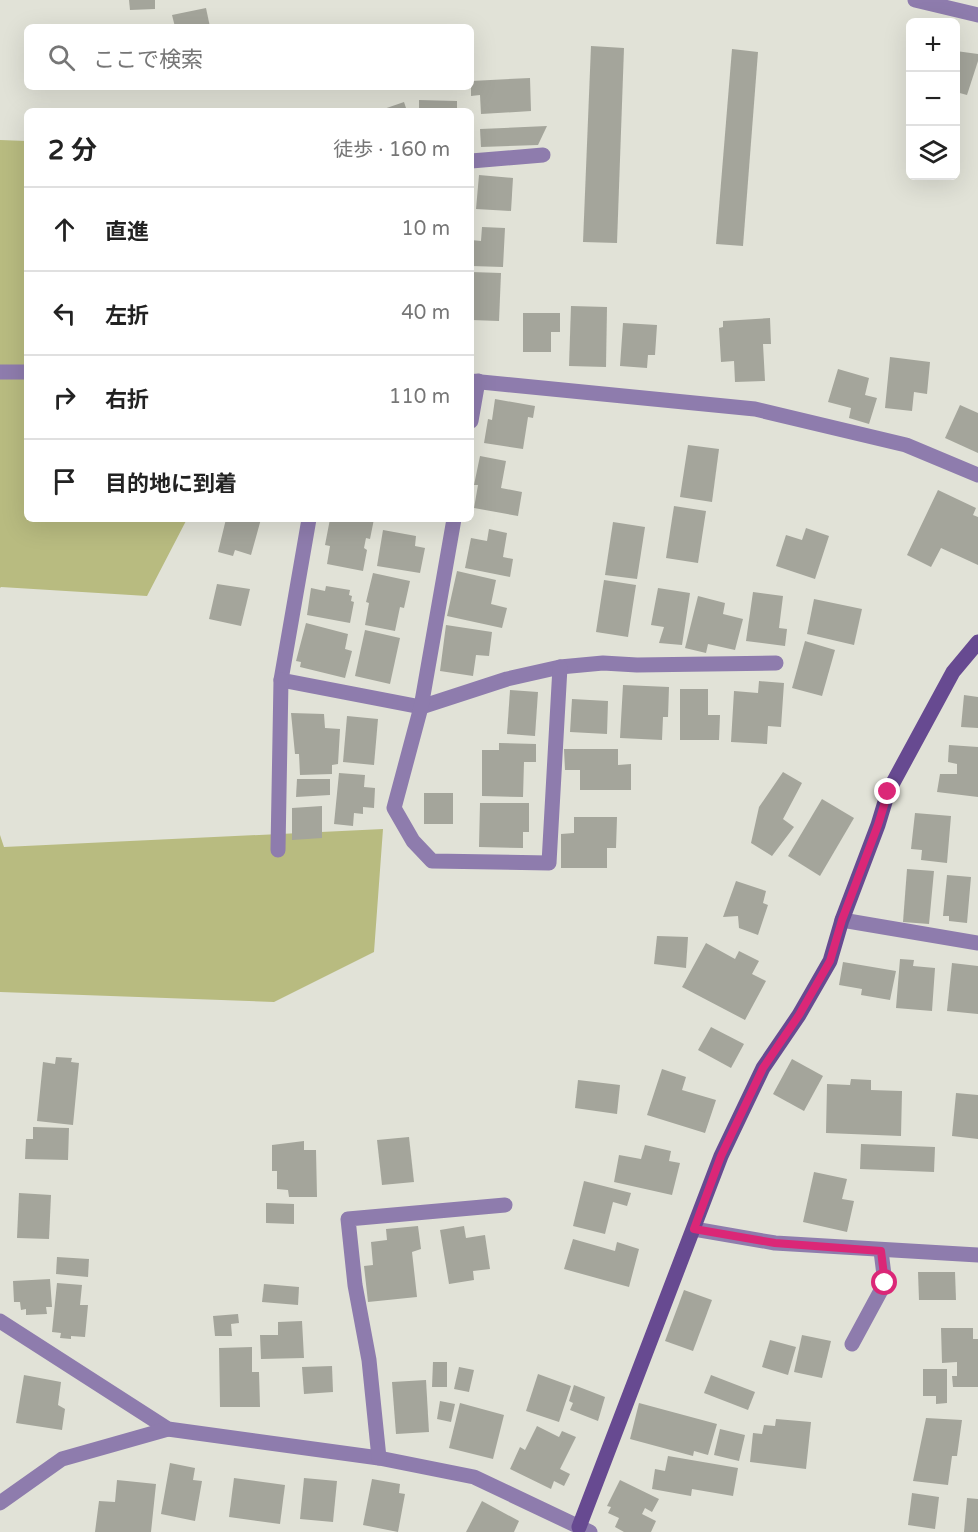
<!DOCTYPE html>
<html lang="ja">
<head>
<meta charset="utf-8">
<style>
	:root { --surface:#fff; --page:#f6f6f6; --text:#222; --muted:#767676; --line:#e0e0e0 }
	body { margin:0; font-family:"Varela Round","Noto Sans JP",sans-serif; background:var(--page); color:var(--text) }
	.controls { position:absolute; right:18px; top:18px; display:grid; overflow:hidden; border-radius:9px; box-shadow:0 6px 24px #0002 }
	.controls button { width:54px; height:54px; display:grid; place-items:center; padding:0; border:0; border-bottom:2px solid var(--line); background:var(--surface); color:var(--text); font:30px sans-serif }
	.stop { position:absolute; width:18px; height:18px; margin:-14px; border:4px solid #db2777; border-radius:50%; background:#fff }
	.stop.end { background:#db2777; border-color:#fff; box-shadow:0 2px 6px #0008 }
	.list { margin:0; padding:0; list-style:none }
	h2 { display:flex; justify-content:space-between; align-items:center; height:78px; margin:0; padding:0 24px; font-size:26px }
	h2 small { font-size:20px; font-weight:400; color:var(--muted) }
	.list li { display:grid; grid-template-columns:39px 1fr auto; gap:18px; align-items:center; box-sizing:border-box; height:84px; padding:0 24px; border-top:2px solid var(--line) }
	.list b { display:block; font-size:22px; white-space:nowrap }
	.list em { font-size:20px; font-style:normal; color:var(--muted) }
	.icon { flex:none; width:33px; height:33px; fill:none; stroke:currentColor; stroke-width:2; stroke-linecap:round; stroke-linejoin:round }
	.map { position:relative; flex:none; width:978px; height:1532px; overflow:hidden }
	.search { position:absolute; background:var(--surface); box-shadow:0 6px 24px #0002; left:24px; top:24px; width:450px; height:66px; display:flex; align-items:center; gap:15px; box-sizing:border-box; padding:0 21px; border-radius:9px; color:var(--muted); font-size:22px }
	.panel { position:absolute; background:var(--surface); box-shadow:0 6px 24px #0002; left:24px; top:108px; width:450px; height:414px; border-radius:9px }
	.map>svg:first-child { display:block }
	.green { fill:#b8bb80 }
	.building { fill:#a4a59b }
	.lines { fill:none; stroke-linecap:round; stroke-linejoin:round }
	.street { stroke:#8e7cad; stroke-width:15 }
	.secondary { stroke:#674a91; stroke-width:15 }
	.route { stroke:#db2777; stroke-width:8 }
</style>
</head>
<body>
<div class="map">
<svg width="978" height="1532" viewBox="0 0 978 1532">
	<rect width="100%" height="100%" fill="#e1e2d7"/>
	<!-- green -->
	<g class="green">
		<path d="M0,140L27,141V519H187L147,596L1,587L0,588Z"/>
		<path d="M383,829L374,952L274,1002L0,992V835L4,847Z"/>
	</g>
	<!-- building -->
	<g class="building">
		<path d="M129,0H155V9L130,10Z"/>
		<path d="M206,8L210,27H175L172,15Z"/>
		<path d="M591,46L624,48L617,243L583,242Z"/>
		<path d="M732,49L758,52L743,246L716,244Z"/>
		<path d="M956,51L978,54V61L967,95L956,92Z"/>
		<path d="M530,78L531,111L481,114L480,95L471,96V81Z"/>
		<path d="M419,100L457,101V111H419Z"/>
		<path d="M404,102L407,111H378Z"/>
		<path d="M547,126L538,145L481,147L480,129Z"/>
		<path d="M479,175L513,178L511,211L476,209Z"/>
		<path d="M482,227L505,228L503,267L471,266V240L481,241Z"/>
		<path d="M471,272L501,273L499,321L471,320Z"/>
		<path d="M571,306L607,307L606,367L569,366Z"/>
		<path d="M523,313H560V332H551V352H523Z"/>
		<path d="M770,318L771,344H763L765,381L735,382L734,361L721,362L719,328L723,327V321Z"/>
		<path d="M623,323L657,325L655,355H648L647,368L620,366Z"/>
		<path d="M890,357L930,362L927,394L914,392L912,411L885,408Z"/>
		<path d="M838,369L869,378L865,395L877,398L869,424L849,418L851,408L828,402Z"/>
		<path d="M495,399L535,406L533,418L528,417L523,449L484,443L488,419L492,420Z"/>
		<path d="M960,405L978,413V453L945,438Z"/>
		<path d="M688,445L719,449L712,502L680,497Z"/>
		<path d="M480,456L506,461L501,488L522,492L518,516L474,508L478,485H474Z"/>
		<path d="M938,490L976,508L973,515L978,517V565L941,548L931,567L907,555Z"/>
		<path d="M674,506L706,511L698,563L666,558Z"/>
		<path d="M226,519H261L251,555L235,550L233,556L218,552Z"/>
		<path d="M330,519H374L370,539L366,538L364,548L367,550L363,571L327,564L330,546L325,545Z"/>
		<path d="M613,522L645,527L637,579L605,575Z"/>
		<path d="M806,528L829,536L815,579L776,566L786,535L802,540Z"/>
		<path d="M489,529L507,533L503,557L513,559L510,577L465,568L471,538L487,541Z"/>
		<path d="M383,530L416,536L415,546L425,548L420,573L377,566Z"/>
		<path d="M457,571L496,580L491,604L507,608L502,628L447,616Z"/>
		<path d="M373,573L410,581L404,608L400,607L395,631L365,625L369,603L366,602Z"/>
		<path d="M604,580L636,585L628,637L596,632Z"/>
		<path d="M217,584L250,589L241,626L209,619Z"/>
		<path d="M326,586L350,590L349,595L352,596L351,601L354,602L350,623L307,615L311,588L325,591Z"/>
		<path d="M658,588L690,593L682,645L659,643L664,627L651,625Z"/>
		<path d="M753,592L783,596L779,628L787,629L785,646L746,641Z"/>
		<path d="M698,596L725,603L723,614L743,619L735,650L708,644L706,653L685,648Z"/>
		<path d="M814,599L862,609L854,645L807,634Z"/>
		<path d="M306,623L348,634L345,649L352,651L345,678L300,667L301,662L296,661Z"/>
		<path d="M446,625L492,632L489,656L476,655L473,676L440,671Z"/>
		<path d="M365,630L400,638L390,684L355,676Z"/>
		<path d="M805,641L835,650L822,696L792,688Z"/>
		<path d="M759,681L784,683L781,727L768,726L767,744L731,742L734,691L758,693Z"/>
		<path d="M623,685L669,687L668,717H663L662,740L620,738Z"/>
		<path d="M680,689H708V715H720L719,740H680Z"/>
		<path d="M510,690L538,692L535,736L507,734Z"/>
		<path d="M964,695L978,697V728L961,727Z"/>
		<path d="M572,699L608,701L607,734L570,732Z"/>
		<path d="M291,713L324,714L325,728L340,729L338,764L332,765V774L300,775L299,754H295Z"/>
		<path d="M347,716L378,719L374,765L343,762Z"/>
		<path d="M499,743L536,744V762H524L523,797L482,796V750H499Z"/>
		<path d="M949,745L978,747V797L937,792L940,774H957V764L948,762Z"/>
		<path d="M564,749H618V765L631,764V790H580V770H565Z"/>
		<path d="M783,772L802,783L783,819L794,827L772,856L751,843L759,807Z"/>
		<path d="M339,773L365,775L364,787L375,788L374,808L363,807V814L354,813L353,826L334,824Z"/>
		<path d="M297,779H330V795L296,797Z"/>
		<rect x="424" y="793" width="29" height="31"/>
		<path d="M822,799L854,818L820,876L788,856Z"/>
		<path d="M480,803H529V832H523V848L479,847Z"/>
		<path d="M322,806V838L292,840V808Z"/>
		<path d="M915,813L951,816L947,863L921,860L922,850L911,849Z"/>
		<path d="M574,817H617L616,848H607V868H561V834L574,833Z"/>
		<path d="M907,869L934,871L929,924L903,922Z"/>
		<path d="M947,875L971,877L967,923L949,921V916H943Z"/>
		<path d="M736,881L766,891L763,903L768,905L758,935L739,928L738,916L723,917Z"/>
		<path d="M657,936L688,937L686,968L654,964Z"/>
		<path d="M706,943L735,959L739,951L759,961L752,974L766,981L745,1020L682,987Z"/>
		<path d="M900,959L914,960L913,966L935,968L932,1011L896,1008Z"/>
		<path d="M843,962L896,971L890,1000L861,995L862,989L839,985Z"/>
		<path d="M952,963L978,966V1014L947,1011Z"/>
		<path d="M711,1027L744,1044L731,1068L698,1050Z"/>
		<path d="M56,1057L72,1058L71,1062L79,1063L73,1125L37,1121L43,1062L55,1064Z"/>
		<path d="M792,1059L823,1076L804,1111L773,1094Z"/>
		<path d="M662,1069L686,1077L682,1090L716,1100L705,1133L647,1115Z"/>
		<path d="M851,1079L871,1080V1090L902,1091L901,1136L826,1133L827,1084L850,1085Z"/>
		<path d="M578,1080L620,1085L617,1114L575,1108Z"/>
		<path d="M956,1093L978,1095V1139L952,1136Z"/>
		<path d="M33,1127L69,1128L68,1160L25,1159L26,1139H33Z"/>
		<path d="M409,1137L414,1182L382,1185L377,1140Z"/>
		<path d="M304,1141V1150H316L317,1197H289L288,1190L277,1189V1171H272V1145Z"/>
		<path d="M861,1144L935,1147L934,1172L860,1169Z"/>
		<path d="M645,1145L671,1151L669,1161L680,1163L672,1195L614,1182L619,1155L641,1159Z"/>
		<path d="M814,1172L847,1179L842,1199L854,1201L847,1232L803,1222Z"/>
		<path d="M584,1181L631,1193L627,1206L613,1202L605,1234L573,1226Z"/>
		<path d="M19,1193L51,1195L49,1239L17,1238Z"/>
		<path d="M266,1203L294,1204V1224L266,1223Z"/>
		<path d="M418,1226L421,1249L412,1252L417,1297L368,1302L364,1266L373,1265L371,1242L387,1240L386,1229Z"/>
		<path d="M464,1226L466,1238L485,1235L490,1269L473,1271L474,1280L449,1284L440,1230Z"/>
		<path d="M573,1239L615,1251L617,1242L639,1249L629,1287L564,1269Z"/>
		<path d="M57,1257L89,1259L88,1277L56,1274Z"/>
		<path d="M918,1272H955L956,1300H919Z"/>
		<path d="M50,1279L52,1307H46L47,1314L26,1315V1309L21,1310L20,1302H14L13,1281Z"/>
		<path d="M57,1283L82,1285L80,1305H88L85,1337L71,1336V1339L60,1338L61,1333L52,1332Z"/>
		<path d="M264,1284L299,1287L298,1305L262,1302Z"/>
		<path d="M684,1290L712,1300L693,1351L665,1341Z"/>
		<path d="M238,1314L239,1323L231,1324L232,1336H215L213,1316Z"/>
		<path d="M302,1321L304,1358L261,1359L260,1335H278V1322Z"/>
		<path d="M941,1328H973V1339H978V1387H953L952,1376H957V1362L942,1363Z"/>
		<path d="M802,1335L831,1341L822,1378L794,1372Z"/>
		<path d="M770,1340L796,1347L788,1375L762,1367Z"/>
		<path d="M252,1347V1372H259L260,1407H220L219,1348Z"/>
		<path d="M433,1362H447V1387H432Z"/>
		<path d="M332,1366L333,1392L304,1394L302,1367Z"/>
		<path d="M459,1367L474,1370L469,1392L454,1389Z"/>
		<path d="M923,1369H947V1403L936,1404V1396H923Z"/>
		<path d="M538,1374L571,1386L559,1422L526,1411Z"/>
		<path d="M24,1375L61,1382L58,1405L65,1409L62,1430L16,1423Z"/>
		<path d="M711,1375L755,1392L748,1410L704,1393Z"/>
		<path d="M426,1380L429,1432L396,1434L392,1382Z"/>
		<path d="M574,1385L605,1397L598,1421L570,1410L573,1403L569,1401Z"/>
		<path d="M440,1401L455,1404L451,1422L437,1419Z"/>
		<path d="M460,1403L504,1415L493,1459L449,1448Z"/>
		<path d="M639,1403L717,1424L708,1455L694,1451L693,1456L630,1439Z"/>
		<path d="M926,1418L962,1420L957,1456H952L948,1485L913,1481Z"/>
		<path d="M776,1419L811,1422L806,1469L750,1462L753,1433L762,1434L764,1425L775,1426Z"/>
		<path d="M537,1426L559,1437L562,1431L576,1437L560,1469L570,1474L564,1486L554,1481L551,1489L510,1469L520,1447L525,1450Z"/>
		<path d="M720,1429L745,1435L739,1461L714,1455Z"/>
		<path d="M668,1456L738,1468L733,1496L692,1489L691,1496L652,1489L655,1469L665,1471Z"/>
		<path d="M170,1463L195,1468L193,1480L202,1481L195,1521L161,1514Z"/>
		<path d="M234,1478L285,1485L280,1524L229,1517Z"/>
		<path d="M304,1478L337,1481L333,1522L300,1519Z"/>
		<path d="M372,1479L400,1484L399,1493L405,1494L398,1532L363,1525Z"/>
		<path d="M117,1480L156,1484L151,1532H95L99,1501L115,1502Z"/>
		<path d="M620,1480L659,1499L652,1512L645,1508L642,1514L656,1521L651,1532H624L615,1527L619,1518L608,1513L611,1507L607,1506Z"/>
		<path d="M912,1493L939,1497L935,1529L908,1525Z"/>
		<path d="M967,1498L978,1499V1532H964Z"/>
		<path d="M482,1501L519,1521L514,1532H466Z"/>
	</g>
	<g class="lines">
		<!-- street -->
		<g class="street">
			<path d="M915,0L978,15"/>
			<path d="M471,161L543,155"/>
			<path d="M0,372H27"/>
			<path d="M471,381L755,409L906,445L978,475"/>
			<path d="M471,421L478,381"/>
			<path d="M309,519L281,680L421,707L507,679L560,667L603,663L637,665L776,663"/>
			<path d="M454,519L421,707L394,808L413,841L432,861L549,863L560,667"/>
			<path d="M278,850L281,680"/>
			<path d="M842,920L978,943"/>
			<path d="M694,1229L775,1243L978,1255"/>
			<path d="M0,1321L168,1429L379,1458L474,1477L590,1532"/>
			<path d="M852,1344L885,1283L881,1251"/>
			<path d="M379,1458L369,1360L355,1285L348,1219L505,1205"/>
			<path d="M0,1503L62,1459L168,1429"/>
		</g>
		<!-- secondary -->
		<path class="secondary" d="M579,1527L721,1156L763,1068L799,1015L830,961L842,920L878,825L888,792L953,672L978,642"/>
	</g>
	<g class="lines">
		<!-- route -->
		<path class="route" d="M885,1283L881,1251L775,1243L694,1229L721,1156L763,1068L799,1015L830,961L842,920L878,825L888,792"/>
	</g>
</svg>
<div class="controls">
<button>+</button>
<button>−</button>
<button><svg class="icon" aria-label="layers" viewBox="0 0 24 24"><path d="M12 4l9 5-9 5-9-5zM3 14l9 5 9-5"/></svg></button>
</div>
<div class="stop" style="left:885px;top:1283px"></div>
<div class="stop end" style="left:888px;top:792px"></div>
<div class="search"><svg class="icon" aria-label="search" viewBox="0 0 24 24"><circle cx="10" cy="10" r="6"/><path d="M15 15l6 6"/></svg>ここで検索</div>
<section class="panel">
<h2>2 分<small>徒歩 · 160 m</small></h2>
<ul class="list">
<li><svg class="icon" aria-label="ahead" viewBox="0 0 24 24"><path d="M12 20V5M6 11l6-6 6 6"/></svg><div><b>直進</b></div><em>10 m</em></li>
<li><svg class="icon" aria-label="left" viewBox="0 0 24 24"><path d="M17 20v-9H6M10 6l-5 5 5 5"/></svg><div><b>左折</b></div><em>40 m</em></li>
<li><svg class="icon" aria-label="right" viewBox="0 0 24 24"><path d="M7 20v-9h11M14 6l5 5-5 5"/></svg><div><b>右折</b></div><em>110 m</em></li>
<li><svg class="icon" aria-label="arrive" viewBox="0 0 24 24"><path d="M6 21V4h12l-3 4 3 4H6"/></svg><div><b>目的地に到着</b></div></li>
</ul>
</section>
</div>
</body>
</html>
